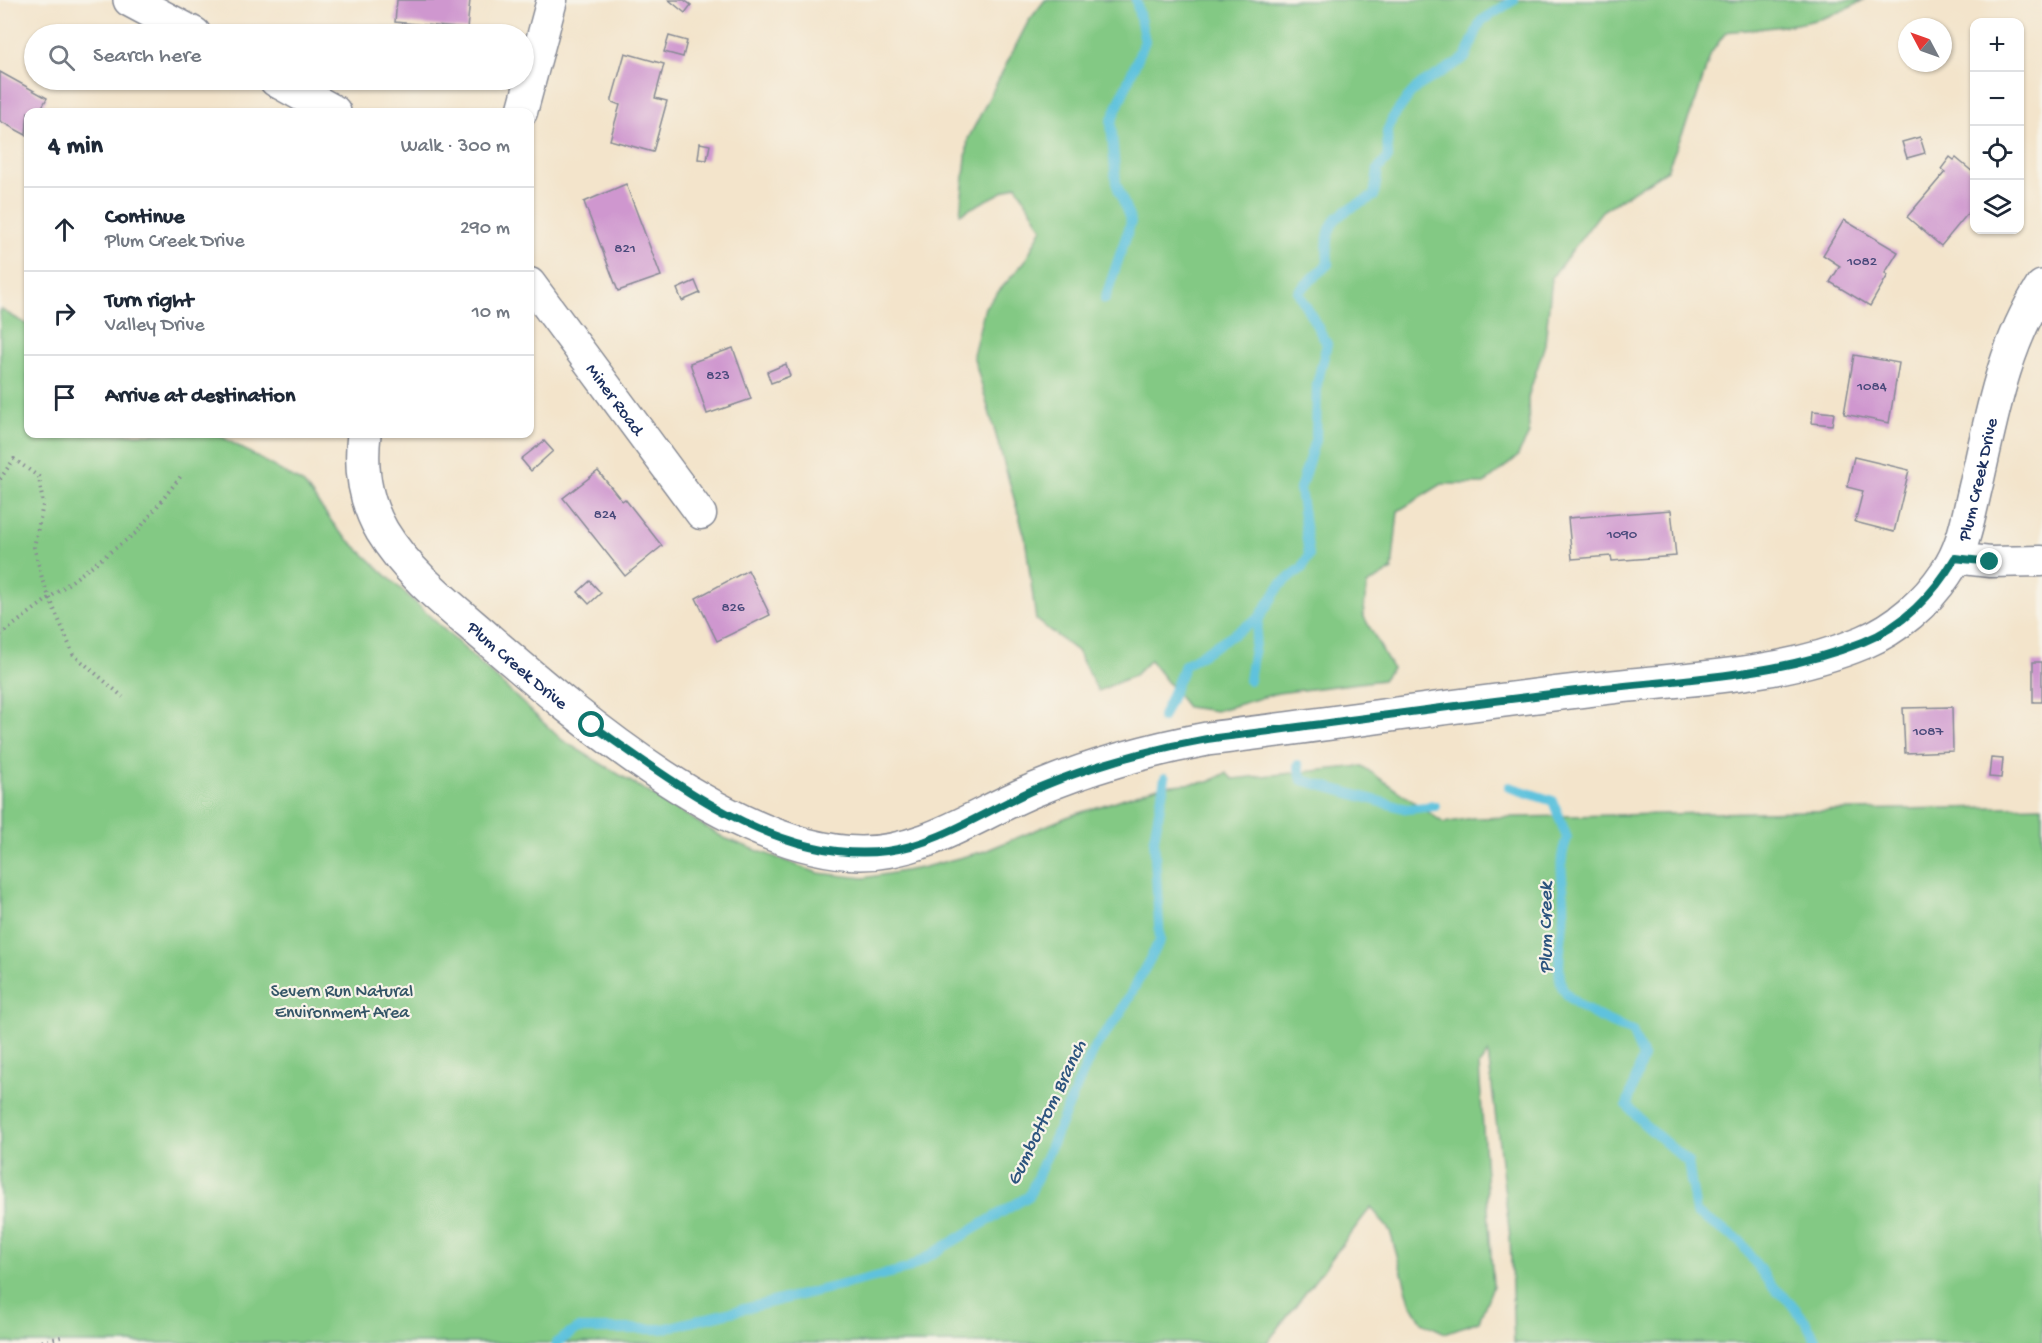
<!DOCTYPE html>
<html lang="en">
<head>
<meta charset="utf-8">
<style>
	:root { --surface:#fff; --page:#f6f6f7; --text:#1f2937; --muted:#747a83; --line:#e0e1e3 }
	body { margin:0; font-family:"Gochi Hand",sans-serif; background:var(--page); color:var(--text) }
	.controls { position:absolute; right:18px; top:18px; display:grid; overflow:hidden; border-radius:12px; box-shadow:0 2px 4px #0004 }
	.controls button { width:54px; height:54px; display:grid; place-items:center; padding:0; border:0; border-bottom:2px solid var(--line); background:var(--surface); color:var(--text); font:30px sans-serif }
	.compass { position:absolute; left:1898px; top:18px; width:54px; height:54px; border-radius:50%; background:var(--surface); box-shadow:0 2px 4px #0004; rotate:311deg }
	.stop { position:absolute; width:18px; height:18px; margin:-14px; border:4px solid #0f766e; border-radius:50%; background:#fff }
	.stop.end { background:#0f766e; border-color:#fff; box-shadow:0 2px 6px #0008 }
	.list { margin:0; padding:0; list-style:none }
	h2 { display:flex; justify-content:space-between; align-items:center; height:78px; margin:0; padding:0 24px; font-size:26px }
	h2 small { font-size:20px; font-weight:400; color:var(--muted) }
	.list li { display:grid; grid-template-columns:39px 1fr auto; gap:18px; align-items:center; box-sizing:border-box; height:84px; padding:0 24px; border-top:2px solid var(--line) }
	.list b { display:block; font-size:22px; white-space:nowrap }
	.list p { margin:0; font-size:20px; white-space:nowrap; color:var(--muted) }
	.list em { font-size:20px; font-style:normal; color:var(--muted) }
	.icon { flex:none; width:33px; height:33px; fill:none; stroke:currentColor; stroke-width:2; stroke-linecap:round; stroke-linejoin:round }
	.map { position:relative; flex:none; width:2042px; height:1343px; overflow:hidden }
	.search { position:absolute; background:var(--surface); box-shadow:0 2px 4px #0004; left:24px; top:24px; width:510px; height:66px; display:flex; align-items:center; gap:15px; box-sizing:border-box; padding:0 21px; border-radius:33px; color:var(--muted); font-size:22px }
	.panel { position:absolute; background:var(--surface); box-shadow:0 2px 4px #0004; left:24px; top:108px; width:510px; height:330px; border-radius:12px }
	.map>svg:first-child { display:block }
	.green { fill:#83c984; stroke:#4f7c71; stroke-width:1.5 }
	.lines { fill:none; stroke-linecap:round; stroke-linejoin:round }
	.stream { stroke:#5fc2dd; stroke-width:10 }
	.building { fill:#cf97cf }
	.street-casing { stroke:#878a94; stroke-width:33 }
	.secondary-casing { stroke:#878a94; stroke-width:36 }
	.path { stroke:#878a94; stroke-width:4; stroke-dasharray:1.5 4.5; stroke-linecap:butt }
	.street { stroke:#fff; stroke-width:30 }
	.secondary { stroke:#fff; stroke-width:33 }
	.route { stroke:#0f766e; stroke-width:8 }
	.labels { text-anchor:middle; stroke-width:4.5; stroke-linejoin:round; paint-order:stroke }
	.number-label { font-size:15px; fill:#48497a }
	.street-label { font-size:18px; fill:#1b2f5e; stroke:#f7f3e8 }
	.park-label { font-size:18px; fill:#355668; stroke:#f7f3e8 }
	.water-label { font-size:20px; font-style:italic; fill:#2c547e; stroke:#f7f3e8 }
</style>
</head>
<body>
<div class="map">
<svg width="2042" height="1343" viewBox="0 0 2042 1343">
	<rect width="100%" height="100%" fill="#f7f3e8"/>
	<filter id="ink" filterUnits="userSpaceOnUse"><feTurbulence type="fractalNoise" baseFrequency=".0167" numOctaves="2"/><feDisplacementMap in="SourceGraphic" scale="12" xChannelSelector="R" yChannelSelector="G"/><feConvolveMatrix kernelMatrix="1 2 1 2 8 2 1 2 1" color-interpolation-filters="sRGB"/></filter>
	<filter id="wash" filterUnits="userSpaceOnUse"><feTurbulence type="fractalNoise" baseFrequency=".008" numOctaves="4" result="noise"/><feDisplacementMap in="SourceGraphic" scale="24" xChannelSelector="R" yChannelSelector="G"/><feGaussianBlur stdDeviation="1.35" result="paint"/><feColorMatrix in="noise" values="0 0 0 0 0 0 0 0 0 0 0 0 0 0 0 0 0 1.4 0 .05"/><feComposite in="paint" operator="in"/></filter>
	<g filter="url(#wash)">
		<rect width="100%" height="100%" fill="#f3e4cb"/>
		<!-- green -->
		<g class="green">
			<path d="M1045,0H1863C1823,26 1773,27 1726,32L1711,53L1695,103L1667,170L1602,211L1552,277L1545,344L1528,397L1529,434L1517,457L1484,484H1442L1398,511L1392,570L1367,585L1363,615L1392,668L1383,680L1278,693L1216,711L1187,707L1150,660L1135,675L1098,691L1077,651L1036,620L1025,537L973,355L985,307L1025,261L1042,228L1016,185L960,214L968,139L1028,22Z"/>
			<path d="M0,309L28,325V434H217L304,484L338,530L562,740L724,838L818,873L864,878L921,868L985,851L1067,817L1161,786L1209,782L1226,773L1233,779L1362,766L1444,823L1472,818L2042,806V1343H1514L1510,1237L1488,1053L1479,1065L1493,1286L1479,1321L1445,1333L1422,1322L1410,1302L1390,1231L1371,1207L1267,1343H0Z"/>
		</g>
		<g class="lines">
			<!-- stream -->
			<g class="stream">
				<path d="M1105,299L1131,222L1116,183L1111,122L1145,41L1136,0"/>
				<path d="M1249,680L1259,618"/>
				<path d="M1162,718L1185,665L1259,618L1281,584L1302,568L1309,555L1300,489L1316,437L1317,384L1327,344L1298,292L1328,264C1324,217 1336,216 1374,196L1378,169L1388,158L1387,132L1392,119L1408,97L1417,87L1465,58L1481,21L1514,0"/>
				<path d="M1298,765L1302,780L1407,809L1435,806"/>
				<path d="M1509,787L1553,801L1567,838C1556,866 1565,882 1564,910C1563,934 1556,961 1561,984C1567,1006 1614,1024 1632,1031L1643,1057L1627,1105L1644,1124L1688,1162L1696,1213L1740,1241L1770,1284L1789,1301L1806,1322L1817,1343"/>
				<path d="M556,1343L577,1329H662L907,1269L1029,1196L1093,1050L1119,1015L1160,941L1154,839L1165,778"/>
			</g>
		</g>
		<g id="blocks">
			<!-- building -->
			<g class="building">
				<path d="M397,0H470L467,29L395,22Z"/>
				<path d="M669,0H684L691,5L685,13Z"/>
				<path d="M669,36L687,41L683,57L664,52Z"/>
				<path d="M625,53L664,64L655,98L667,101L653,152L610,140L620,105L612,102V99Z"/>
				<path d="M0,72L47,98L39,112H28L26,135L0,121Z"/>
				<path d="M1920,137L1925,153L1907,158L1902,142Z"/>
				<path d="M700,143L710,145L707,160L698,159Z"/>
				<path d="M1950,157L1954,160L1956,158L1974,173V206L1941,246L1907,217L1945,172L1941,169Z"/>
				<path d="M626,184L661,276L618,291L584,202Z"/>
				<path d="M1844,220L1898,252L1885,273L1888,275L1870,306L1830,282L1840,266L1823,255Z"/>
				<path d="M695,281L700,293L682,301L677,289Z"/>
				<path d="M733,348L751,399L707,414L690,363Z"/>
				<path d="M1854,355L1899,363L1889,423L1844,414Z"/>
				<path d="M786,364L790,376L771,383L767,372Z"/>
				<path d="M1813,411L1834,413L1832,425L1812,423Z"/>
				<path d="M544,441L553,451L531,471L521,459Z"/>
				<path d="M1854,457L1909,470L1894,532L1855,522L1863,491L1847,487Z"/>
				<path d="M598,471L622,501L625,499L662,546L625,576L563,498Z"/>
				<path d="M1671,510L1676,556L1612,561L1611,556L1572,559L1568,518Z"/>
				<path d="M748,570L770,615L717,641L696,598Z"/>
				<path d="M590,581L601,593L589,604L578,592Z"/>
				<rect x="2033" y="662" width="9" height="40"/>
				<path d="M1952,707L1953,751L1905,753L1903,708Z"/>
				<path d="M1991,758L2003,759L2001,778L1989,777Z"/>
			</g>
		</g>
	</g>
	<g filter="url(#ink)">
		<use href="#blocks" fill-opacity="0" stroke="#878a94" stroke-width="1.5"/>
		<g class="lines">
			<!-- street casing -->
			<g class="street-casing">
				<g id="street">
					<path d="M522,112L552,0"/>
					<path id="s1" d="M530,283L701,514"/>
					<path d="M1955,558L1990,562L2042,561"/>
				</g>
			</g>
			<!-- secondary casing -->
			<g class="secondary-casing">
				<g id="secondary">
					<path d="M130,0L194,34"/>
					<path d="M276,80L334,112"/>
					<path id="s2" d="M364,434C360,468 364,500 382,531C408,574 451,607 489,640C580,719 736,852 861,853C925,853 978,813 1034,790C1091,766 1147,750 1207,739C1336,723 1465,704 1594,689C1684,678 1779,678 1864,642C1897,628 1926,603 1946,573C1965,547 1969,512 1977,481C1992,414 2004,346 2042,287"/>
				</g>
			</g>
			<!-- path -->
			<g class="path">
				<path d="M0,479L14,459L39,477L43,505L34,547L43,582L73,654L123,697"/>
				<path d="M0,635L137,532L181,476"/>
				<path d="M36,1343L61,1337"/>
			</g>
			<!-- street -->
			<use href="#street" class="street"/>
			<!-- secondary -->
			<use href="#secondary" class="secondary"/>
		</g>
	</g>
	<g class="lines" filter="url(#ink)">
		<!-- route -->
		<path class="route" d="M592,725C675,783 779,865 887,851C939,844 985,811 1033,790C1090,766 1146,750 1207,739C1336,723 1465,703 1595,689C1685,679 1778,676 1863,642C1902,627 1934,594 1955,558L1990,562"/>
	</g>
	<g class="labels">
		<!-- number labels -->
		<g class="number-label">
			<text x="625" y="252">821</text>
			<text x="1862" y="265">1082</text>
			<text x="718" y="379">823</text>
			<text x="1872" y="390">1084</text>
			<text x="605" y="518">824</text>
			<text x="1622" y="538">1090</text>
			<text x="733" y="611">826</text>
			<text x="1928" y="735">1087</text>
		</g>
		<!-- street labels -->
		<g class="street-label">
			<text dy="6" stroke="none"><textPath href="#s1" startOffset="144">Miner Road</textPath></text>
			<text dy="6" stroke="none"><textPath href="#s2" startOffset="1930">Plum Creek Drive</textPath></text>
			<text dy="6" stroke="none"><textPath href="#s2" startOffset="292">Plum Creek Drive</textPath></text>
		</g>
		<!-- park labels -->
		<g class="park-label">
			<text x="342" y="996">Severn Run Natural<tspan x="342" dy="21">Environment Area</tspan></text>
		</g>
		<!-- water labels -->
		<g class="water-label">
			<text transform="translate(1544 928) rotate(-90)" y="7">Plum Creek</text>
			<text transform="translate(1045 1112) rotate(-64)" y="7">Gumbottom Branch</text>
		</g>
	</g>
</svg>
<div class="controls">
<button>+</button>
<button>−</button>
<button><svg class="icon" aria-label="locate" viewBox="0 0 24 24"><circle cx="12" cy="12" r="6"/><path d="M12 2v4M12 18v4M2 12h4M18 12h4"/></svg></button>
<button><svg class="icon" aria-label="layers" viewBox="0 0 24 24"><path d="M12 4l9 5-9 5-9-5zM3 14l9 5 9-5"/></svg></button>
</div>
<svg class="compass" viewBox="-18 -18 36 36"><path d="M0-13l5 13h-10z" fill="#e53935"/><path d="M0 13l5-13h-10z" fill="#747a83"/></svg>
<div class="stop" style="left:592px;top:725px"></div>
<div class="stop end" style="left:1990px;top:562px"></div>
<div class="search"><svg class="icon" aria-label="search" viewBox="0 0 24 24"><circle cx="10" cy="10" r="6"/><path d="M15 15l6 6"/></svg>Search here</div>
<section class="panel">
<h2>4 min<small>Walk · 300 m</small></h2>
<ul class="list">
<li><svg class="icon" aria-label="ahead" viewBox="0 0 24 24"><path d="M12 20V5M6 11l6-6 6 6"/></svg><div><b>Continue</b><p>Plum Creek Drive</p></div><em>290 m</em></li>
<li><svg class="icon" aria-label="right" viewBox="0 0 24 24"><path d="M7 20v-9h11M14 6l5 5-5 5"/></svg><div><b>Turn right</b><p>Valley Drive</p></div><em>10 m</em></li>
<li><svg class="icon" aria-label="arrive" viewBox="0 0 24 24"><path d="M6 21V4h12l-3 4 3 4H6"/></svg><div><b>Arrive at destination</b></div></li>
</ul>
</section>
</div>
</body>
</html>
